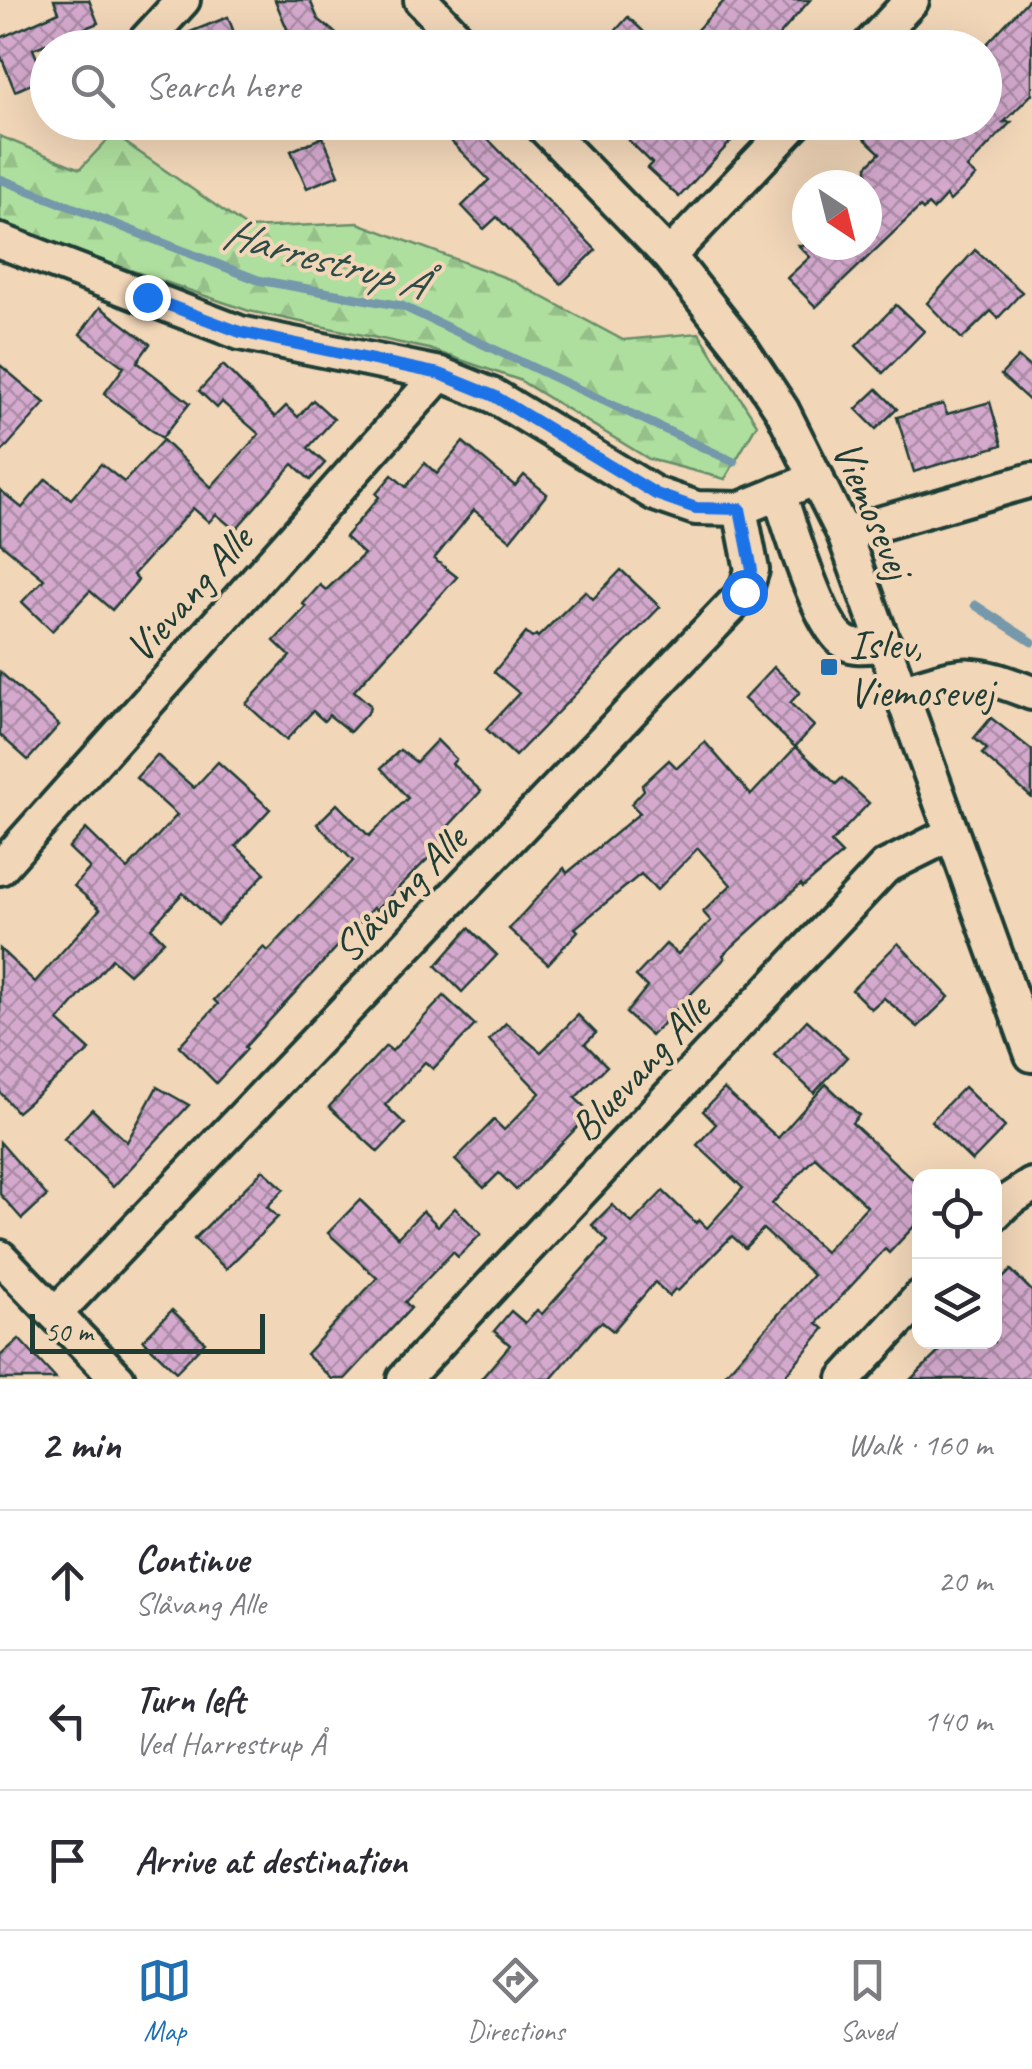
<!DOCTYPE html>
<html lang="en">
<head>
<meta charset="utf-8">
<style>
	:root { --surface:#fff; --page:#f7f7f7; --text:#2b2b33; --muted:#7c7c81; --line:#e1e1e2; --accent:#1f6fb2 }
	body { margin:0; font-family:Caveat,sans-serif; background:var(--page); color:var(--text) }
	.controls { position:absolute; right:30px; bottom:30px; display:grid; overflow:hidden; border-radius:20px; box-shadow:0 10px 40px #0002 }
	.controls button { width:90px; height:90px; display:grid; place-items:center; padding:0; border:0; border-bottom:2px solid var(--line); background:var(--surface); color:var(--text); font:50px sans-serif }
	.compass { position:absolute; left:792px; top:170px; width:90px; height:90px; border-radius:50%; background:var(--surface); box-shadow:0 10px 40px #0002; rotate:145deg }
	.scale { position:absolute; left:30px; bottom:25px; width:235px; box-sizing:border-box; padding-left:10px; border:5px solid #1f3d34; border-top:0; font-size:28px; line-height:35px; white-space:nowrap; color:#1f3d34; -webkit-text-stroke:8px #f1d6b8; paint-order:stroke }
	.stop { position:absolute; width:30px; height:30px; margin:-22px; border:8px solid #1a73e8; border-radius:50%; background:#fff }
	.stop.end { background:#1a73e8; border-color:#fff; box-shadow:0 2px 10px #0008 }
	.list { margin:0; padding:0; list-style:none }
	h2 { display:flex; justify-content:space-between; align-items:center; height:130px; margin:0; padding:0 40px; font-size:42px }
	h2 small { font-size:32px; font-weight:400; color:var(--muted) }
	.list li { display:grid; grid-template-columns:65px 1fr auto; gap:30px; align-items:center; box-sizing:border-box; height:140px; padding:0 40px; border-top:2px solid var(--line) }
	.list b { display:block; font-size:38px; white-space:nowrap }
	.list p { margin:0; font-size:32px; white-space:nowrap; color:var(--muted) }
	.list em { font-size:32px; font-style:normal; color:var(--muted) }
	.icon { flex:none; width:55px; height:55px; fill:none; stroke:currentColor; stroke-width:2; stroke-linecap:round; stroke-linejoin:round }
	.map { position:relative; flex:none; width:1032px; height:1379px; overflow:hidden }
	.search { position:absolute; background:var(--surface); box-shadow:0 10px 40px #0002; left:30px; right:30px; top:30px; height:110px; display:flex; align-items:center; gap:25px; box-sizing:border-box; padding:0 35px; border-radius:55px; color:var(--muted); font-size:38px }
	.sheet { height:550px; background:var(--surface) }
	nav { display:flex; justify-content:space-around; align-items:center; box-sizing:border-box; height:140px; border-top:2px solid var(--line); background:var(--surface); font-size:28px; color:var(--muted) }
	nav a { display:grid; justify-items:center; gap:5px }
	nav .on { color:var(--accent) }
	.map>svg:first-child { display:block }
	.forest { fill:url(#forest-firs); stroke:#678e69; stroke-width:2.5 }
	.lines { fill:none; stroke-linecap:round; stroke-linejoin:round }
	.stream { stroke:#7598aa; stroke-width:9 }
	.building { fill:url(#building-cross-hatch); stroke:#1f3d34; stroke-width:2.5; fill-rule:evenodd }
	.minor-casing { stroke:#1f3d34; stroke-width:40 }
	.minor { stroke:#f1d6b8; stroke-width:32 }
	.route { stroke:#1a73e8; stroke-width:12 }
	.poi-dot { fill:#1f6fb2; stroke:#f1d6b8; stroke-width:4 }
	.labels { text-anchor:middle; stroke-width:8; stroke-linejoin:round; paint-order:stroke }
	.street-label { font-size:42px; fill:#1f3d34; stroke:#f1d6b8 }
	.poi-label { font-size:42px; fill:#1f3d34; stroke:#f1d6b8; text-anchor:start }
	.water-label { font-size:45px; font-style:italic; fill:#2d4c48; stroke:#f1d6b8 }
</style>
</head>
<body>
<div class="map">
<svg width="1032" height="1379" viewBox="0 0 1032 1379">
	<defs>
		<pattern id="forest-firs" width="22" height="20" patternUnits="userSpaceOnUse" patternTransform="scale(2.5)"><rect width="22" height="20" fill="#afdf9e"/><path d="M5 1l3.5 6h-7zM16 11l3.5 6h-7z" fill="#96c089"/></pattern>
		<pattern id="building-cross-hatch" width="8" height="8" patternUnits="userSpaceOnUse" patternTransform="scale(2.5)"><rect width="8" height="8" fill="#d4a9cd"/><path d="M0 0l8 8M0 8l8-8" fill="none" stroke="#ab8ba7"/></pattern>
	</defs>
	<rect width="100%" height="100%" fill="#f1d6b8"/>
	<filter id="ink" filterUnits="userSpaceOnUse"><feTurbulence type="fractalNoise" baseFrequency=".01" numOctaves="2"/><feDisplacementMap in="SourceGraphic" scale="20" xChannelSelector="R" yChannelSelector="G"/><feConvolveMatrix kernelMatrix="1 2 1 2 8 2 1 2 1" color-interpolation-filters="sRGB"/></filter>
	<g filter="url(#ink)">
		<!-- forest -->
		<path class="forest" d="M113,134L248,228L358,223L509,279L623,340L699,333L757,424L725,479L649,459L519,380L429,349L249,311L0,225V136L80,169Z"/>
		<g class="lines">
			<!-- stream -->
			<g class="stream">
				<path d="M0,179L258,280L402,306L734,462"/>
				<path d="M975,605L1032,642"/>
			</g>
		</g>
		<!-- building -->
		<g class="building">
			<path d="M54,0H89L98,23L33,49L45,78L15,91L0,54V38L59,12Z"/>
			<path d="M275,0H310L318,19L354,48H295Z"/>
			<path d="M725,0H810L768,48H680Z"/>
			<path d="M1028,0H1032V94L1004,122H1011L967,168L976,176L950,201L946,196L933,210L928,205L923,210L920,207L816,307L787,278L810,257L798,245H867V166L880,153L847,122H984V47Z"/>
			<path d="M228,17L240,48H167L175,38Z"/>
			<path d="M628,17L661,48H600Z"/>
			<path d="M458,122H499L485,136L596,250L561,284L497,217L484,229L462,206L489,180L445,135Z"/>
			<path d="M610,122H723L737,135L679,197L647,168L652,163Z"/>
			<path d="M323,137L339,175L307,188L291,151Z"/>
			<path d="M975,250L1022,292L998,318L991,311L962,339L927,303Z"/>
			<path d="M896,305L924,331L883,373L856,346Z"/>
			<path d="M100,307L150,344L137,362L190,403L162,438L104,394L124,367L80,334Z"/>
			<path d="M1018,357L1032,369V403L1001,375Z"/>
			<path d="M0,365L45,403L0,454Z"/>
			<path d="M223,365L275,417L286,406L298,417L313,400L334,419L308,448L325,463L310,480L293,464L235,530L216,514L209,522L193,508L133,575L138,580L112,610L90,591L52,631L22,602L44,579L0,543V490L22,508L46,479L71,499L101,464L124,482L163,440L211,487L259,434L222,402L217,408L199,391Z"/>
			<path d="M877,389L897,409L876,429L856,409Z"/>
			<path d="M990,402L1002,445L914,472L897,417L943,404L947,414Z"/>
			<path d="M463,442L515,486L524,475L547,494L510,540L474,510L434,559L457,577L354,691L370,705L369,711L350,732L329,715L324,721L313,711L286,740L246,704L290,656L274,641L306,607L303,604L320,585L326,590L364,554L345,537L379,497L376,494L392,475L406,487L425,463L437,474Z"/>
			<path d="M621,570L660,607L515,756L486,729L519,693L494,672L526,633L532,638L536,635L538,637L585,591L593,599Z"/>
			<path d="M774,667L800,692L790,703L814,726L795,747L744,699Z"/>
			<path d="M0,672L59,725L28,760L0,735Z"/>
			<path d="M991,718L1032,750V798L982,754L987,749L974,738Z"/>
			<path d="M437,740L456,759L452,764L481,791L444,831L450,837L376,910L373,908L245,1047L247,1049L216,1083L179,1046L218,1004L214,1000L264,947L268,951L353,861L317,824L337,804L369,836L408,798L381,768L400,750L416,762Z"/>
			<path d="M705,742L751,795L796,747L836,784L842,778L869,803L831,843L842,854L803,887L801,884L723,955L725,958L651,1036L626,1013L647,987L636,976L666,944L678,954L711,921L703,912L731,885L698,848L657,890L641,874L575,928L578,931L548,964L509,929L564,868L567,873L640,813L631,804L644,790L642,785L669,760L677,768Z"/>
			<path d="M157,755L194,788L218,762L270,809L236,846L265,873L217,925L183,893L151,928L164,941L129,974L112,959L58,1021L90,1050L17,1112L0,1092V949L35,982L100,909L74,886L90,868L69,848L86,829L127,869L177,815L136,778Z"/>
			<path d="M469,928L497,955L462,992L436,966Z"/>
			<path d="M898,943L949,997L918,1027L884,998L871,1009L852,990Z"/>
			<path d="M444,996L475,1025L433,1069L425,1062L385,1105L405,1124L378,1152L329,1107L386,1046L392,1051Z"/>
			<path d="M578,1015L596,1033L585,1044L607,1066L575,1098L591,1113L516,1190L499,1173L484,1188L455,1160L494,1120L504,1130L540,1093L489,1040L506,1023L541,1052Z"/>
			<path d="M807,1020L847,1057L814,1093L774,1055Z"/>
			<path d="M826,1084L859,1115L852,1123L920,1186V1220L889,1253L885,1249L817,1323L824,1329L782,1379H721L813,1275L763,1229L745,1248L732,1236L678,1291L675,1289L669,1296L655,1282L613,1331L602,1322L597,1325L551,1379H481L510,1345L494,1331L511,1311L525,1323L537,1310L542,1314L608,1241L592,1225L612,1205L632,1223L663,1191L696,1223L699,1220L707,1228L743,1188L697,1145L716,1124L703,1111L724,1089L778,1138ZM815,1157L867,1206L825,1252L772,1204Z"/>
			<path d="M157,1087L189,1105L113,1187L64,1139L92,1109L127,1142Z"/>
			<path d="M964,1087L1005,1127L972,1161L931,1121Z"/>
			<path d="M0,1142L47,1196L22,1219L0,1194Z"/>
			<path d="M263,1170L284,1189L267,1207L278,1217L226,1269L194,1239Z"/>
			<path d="M360,1200L398,1237L423,1211L438,1226L455,1208L481,1234L458,1257L453,1252L405,1302L411,1308L345,1379H332L306,1354L377,1278L328,1233Z"/>
			<path d="M1011,1270L1032,1291V1379H911L949,1342H994V1287Z"/>
			<path d="M172,1310L205,1342L176,1372L143,1340Z"/>
			<path d="M19,1339L56,1379H0V1356Z"/>
		</g>
		<g class="lines">
			<!-- minor casing -->
			<g class="minor-casing">
				<g id="minor">
					<path d="M421,0L467,48"/>
					<path d="M139,48L183,0"/>
					<path d="M867,48L912,0"/>
					<path d="M539,122L669,256L740,346L782,410L844,534L1032,1055"/>
					<path d="M0,241L240,333L440,374L494,396L655,494L696,508L740,509L817,478"/>
					<path d="M669,256L796,122"/>
					<path d="M779,493C789,523 820,630 846,643C856,649 873,645 885,645"/>
					<path d="M844,534L1032,480"/>
					<path d="M901,692C965,672 968,668 1032,693"/>
					<path d="M0,868L440,374"/>
					<path d="M994,1214L1006,1202L1032,1185"/>
					<path d="M0,1257L118,1379"/>
					<path d="M55,1314L745,592L752,570L740,509"/>
					<path d="M404,1379L885,867L951,834"/>
					<path d="M845,1379L920,1297"/>
				</g>
			</g>
			<!-- minor -->
			<use href="#minor" class="minor"/>
		</g>
	</g>
	<g class="lines" filter="url(#ink)">
		<!-- route -->
		<path class="route" d="M147,297L240,332L440,374L494,396L656,494L696,508L740,509L752,570L744,592"/>
	</g>
	<!-- markers -->
	<rect class="poi-dot" x="819" y="657" width="20" height="20" rx="5"/>
	<g class="labels">
		<!-- street labels -->
		<g class="street-label">
			<text transform="translate(874 509) rotate(67)" y="15">Viemosevej</text>
			<text transform="translate(188 593) rotate(-48)" y="15">Vievang Alle</text>
			<text transform="translate(399 893) rotate(-46)" y="15">Slåvang Alle</text>
			<text transform="translate(639 1067) rotate(-47)" y="15">Bluevang Alle</text>
		</g>
		<!-- poi labels -->
		<g class="poi-label">
			<text x="849" y="658">Islev,<tspan x="849" dy="48">Viemosevej</tspan></text>
		</g>
		<!-- water labels -->
		<g class="water-label">
			<text transform="translate(324 257) rotate(15)" y="16">Harrestrup Å</text>
		</g>
	</g>
</svg>
<div class="controls">
<button><svg class="icon" aria-label="locate" viewBox="0 0 24 24"><circle cx="12" cy="12" r="6"/><path d="M12 2v4M12 18v4M2 12h4M18 12h4"/></svg></button>
<button><svg class="icon" aria-label="layers" viewBox="0 0 24 24"><path d="M12 4l9 5-9 5-9-5zM3 14l9 5 9-5"/></svg></button>
</div>
<svg class="compass" viewBox="-18 -18 36 36"><path d="M0-13l5 13h-10z" fill="#e53935"/><path d="M0 13l5-13h-10z" fill="#7c7c81"/></svg>
<div class="scale">50 m</div>
<div class="stop" style="left:744px;top:592px"></div>
<div class="stop end" style="left:147px;top:297px"></div>
<div class="search"><svg class="icon" aria-label="search" viewBox="0 0 24 24"><circle cx="10" cy="10" r="6"/><path d="M15 15l6 6"/></svg>Search here</div>
</div>
<section class="sheet">
<h2>2 min<small>Walk · 160 m</small></h2>
<ul class="list">
<li><svg class="icon" aria-label="ahead" viewBox="0 0 24 24"><path d="M12 20V5M6 11l6-6 6 6"/></svg><div><b>Continue</b><p>Slåvang Alle</p></div><em>20 m</em></li>
<li><svg class="icon" aria-label="left" viewBox="0 0 24 24"><path d="M17 20v-9H6M10 6l-5 5 5 5"/></svg><div><b>Turn left</b><p>Ved Harrestrup Å</p></div><em>140 m</em></li>
<li><svg class="icon" aria-label="arrive" viewBox="0 0 24 24"><path d="M6 21V4h12l-3 4 3 4H6"/></svg><div><b>Arrive at destination</b></div></li>
</ul>
</section>
<nav>
<a class="on"><svg class="icon" aria-label="map" viewBox="0 0 24 24"><path d="M3 6l6-2 6 2 6-2v14l-6 2-6-2-6 2zM9 4v14M15 6v14"/></svg>Map</a>
<a><svg class="icon" aria-label="directions" viewBox="0 0 24 24"><path d="M12 3l9 9-9 9-9-9zM9 14v-3h6M13 9l2 2-2 2"/></svg>Directions</a>
<a><svg class="icon" aria-label="saved" viewBox="0 0 24 24"><path d="M7 4h10v16l-5-4-5 4z"/></svg>Saved</a>
</nav>
</body>
</html>
